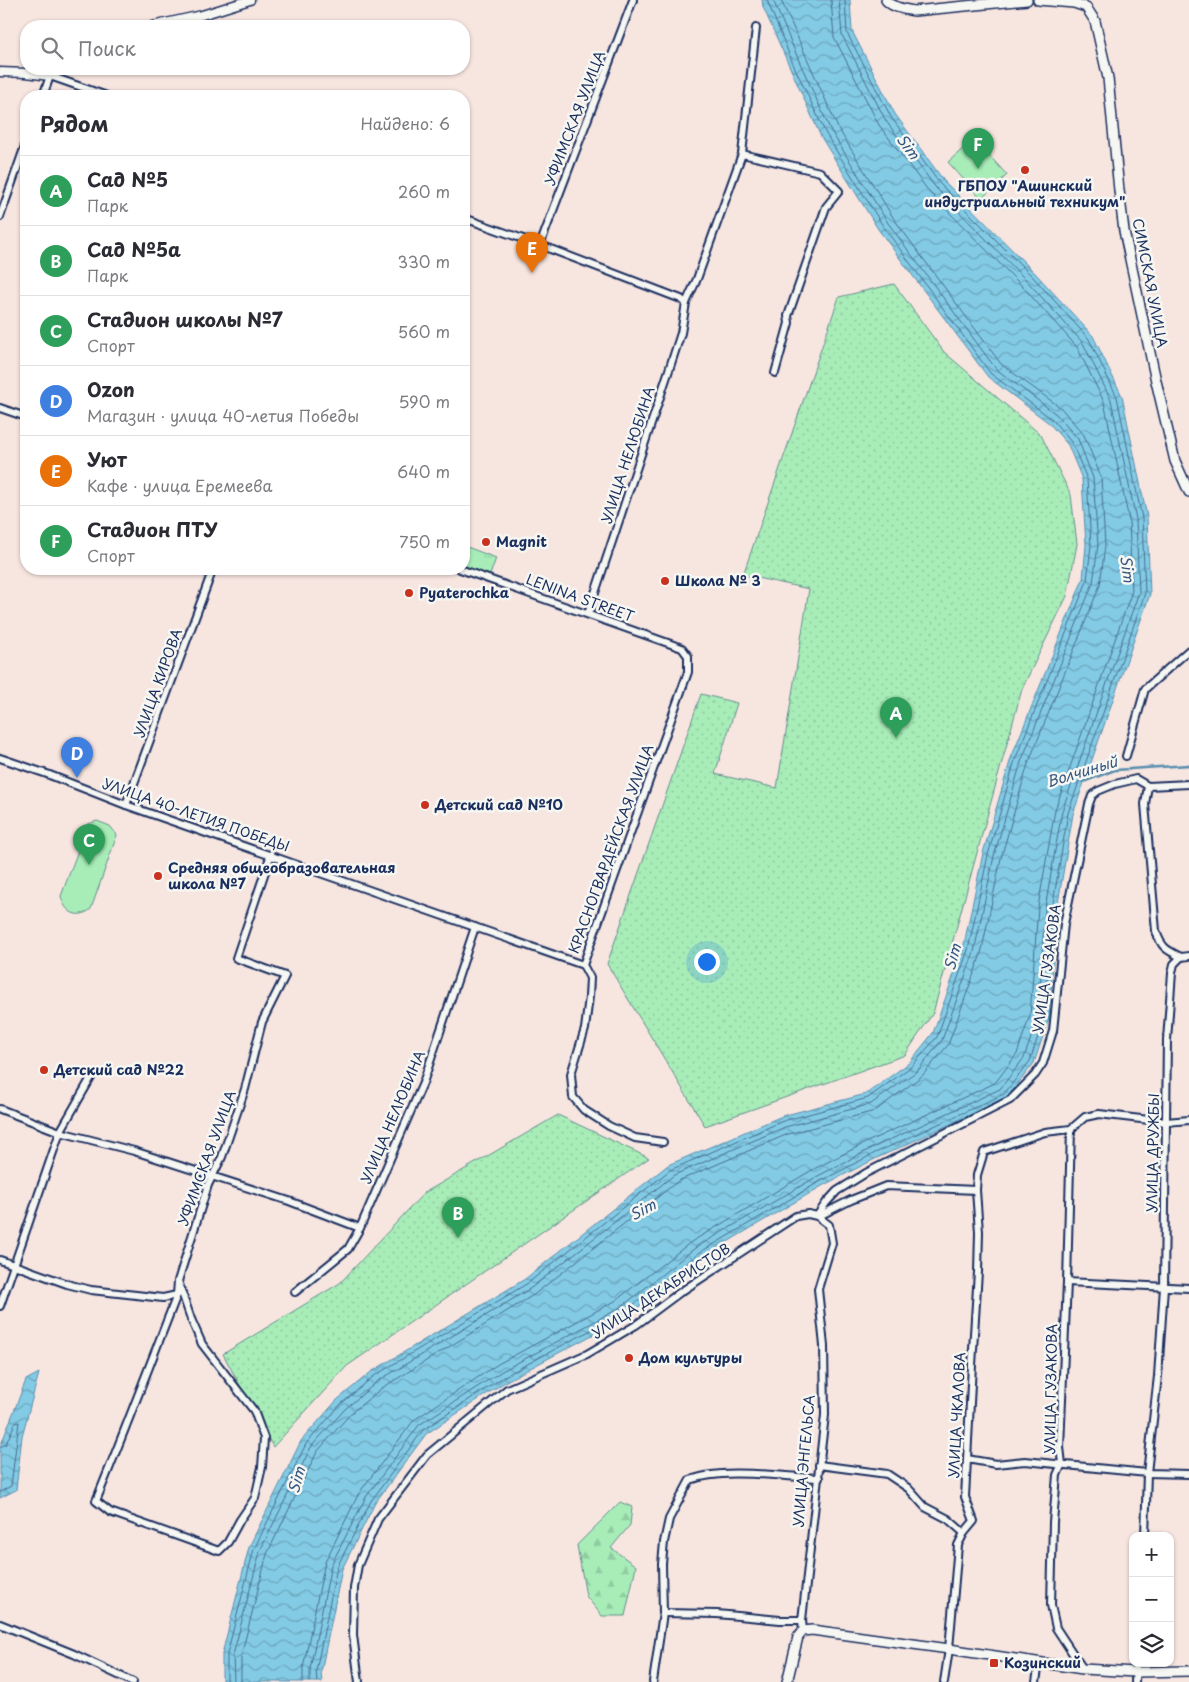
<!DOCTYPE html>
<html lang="ru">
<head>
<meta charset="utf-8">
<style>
	:root { --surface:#fff; --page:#f2f2f3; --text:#2b2b33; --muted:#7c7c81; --line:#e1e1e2; --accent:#c8321e }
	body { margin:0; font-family:"Playpen Sans",sans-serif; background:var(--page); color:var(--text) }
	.controls { position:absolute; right:15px; bottom:15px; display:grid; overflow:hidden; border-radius:10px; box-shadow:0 1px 4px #0004 }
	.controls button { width:45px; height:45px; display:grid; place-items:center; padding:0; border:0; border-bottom:1px solid var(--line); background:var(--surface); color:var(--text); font:25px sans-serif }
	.you { position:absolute; left:706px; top:961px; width:18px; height:18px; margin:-12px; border:4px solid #fff; border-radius:50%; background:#1a73e8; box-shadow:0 0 0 8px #1a73e833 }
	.badge { display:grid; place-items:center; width:32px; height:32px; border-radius:50%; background:var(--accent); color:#fff; font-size:16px; font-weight:700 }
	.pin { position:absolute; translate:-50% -41px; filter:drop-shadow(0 1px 2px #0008) }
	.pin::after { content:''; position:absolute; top:26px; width:18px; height:15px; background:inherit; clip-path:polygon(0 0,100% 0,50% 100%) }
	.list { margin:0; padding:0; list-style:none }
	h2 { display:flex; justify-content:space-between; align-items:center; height:65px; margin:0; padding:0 20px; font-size:21px }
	h2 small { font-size:16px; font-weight:400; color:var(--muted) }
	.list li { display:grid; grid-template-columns:32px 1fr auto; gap:15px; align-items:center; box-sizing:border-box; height:70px; padding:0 20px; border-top:1px solid var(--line) }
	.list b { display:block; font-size:19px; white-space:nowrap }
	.list p { margin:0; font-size:16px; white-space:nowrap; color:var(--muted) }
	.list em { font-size:16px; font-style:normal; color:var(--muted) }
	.icon { flex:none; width:28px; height:28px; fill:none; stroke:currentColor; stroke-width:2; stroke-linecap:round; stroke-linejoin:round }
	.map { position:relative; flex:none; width:1189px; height:1682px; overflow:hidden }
	.search { position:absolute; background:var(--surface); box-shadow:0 1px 4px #0004; left:20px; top:20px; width:450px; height:55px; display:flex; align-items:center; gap:12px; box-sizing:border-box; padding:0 18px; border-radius:20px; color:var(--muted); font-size:19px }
	.panel { position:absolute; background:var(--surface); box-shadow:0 1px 4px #0004; left:20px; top:90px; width:450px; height:485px; border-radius:20px }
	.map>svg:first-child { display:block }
	.grass { fill:url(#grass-dots); stroke:#628e8b }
	.forest { fill:url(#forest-firs); stroke:#628e8b }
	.park { fill:url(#park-tufts); stroke:#628e8b }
	.pitch { fill:#a8edb8; stroke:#628e8b }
	.water { fill:url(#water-waves); stroke:#598dae }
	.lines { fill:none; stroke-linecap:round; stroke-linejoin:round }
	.shore { stroke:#456d94; stroke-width:1 }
	.stream { stroke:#598dae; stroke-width:2.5 }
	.minor-casing { stroke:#1b2f5e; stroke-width:10 }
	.tertiary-casing { stroke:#1b2f5e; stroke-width:11 }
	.secondary-casing { stroke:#1b2f5e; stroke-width:12 }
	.minor { stroke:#f6f6f2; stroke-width:6 }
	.tertiary { stroke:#f6f6f2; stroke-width:8 }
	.secondary { stroke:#f6f6f2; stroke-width:9 }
	.poi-dot { fill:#c8321e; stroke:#f6f6f2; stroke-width:2 }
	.labels { text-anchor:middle; stroke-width:5; stroke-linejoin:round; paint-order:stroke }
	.street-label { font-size:14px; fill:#1b2f5e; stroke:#f6f6f2 }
	.poi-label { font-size:14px; font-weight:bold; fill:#1b2f5e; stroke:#f6f6f2; text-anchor:start }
	.water-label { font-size:15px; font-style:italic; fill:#355680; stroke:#f6f6f2 }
</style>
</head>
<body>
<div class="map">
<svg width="1189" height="1682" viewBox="0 0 1189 1682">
	<defs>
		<pattern id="grass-dots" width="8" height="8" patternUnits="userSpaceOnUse" patternTransform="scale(1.25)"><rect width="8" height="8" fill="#a8edb8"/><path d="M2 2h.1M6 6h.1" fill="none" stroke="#90cca1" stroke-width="1.8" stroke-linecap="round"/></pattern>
		<pattern id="forest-firs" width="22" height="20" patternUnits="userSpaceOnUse" patternTransform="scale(1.25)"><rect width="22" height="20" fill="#a8edb8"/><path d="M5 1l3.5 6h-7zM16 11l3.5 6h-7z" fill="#90cca1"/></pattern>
		<pattern id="park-tufts" width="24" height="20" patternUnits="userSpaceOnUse" patternTransform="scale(1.25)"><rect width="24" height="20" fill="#a8edb8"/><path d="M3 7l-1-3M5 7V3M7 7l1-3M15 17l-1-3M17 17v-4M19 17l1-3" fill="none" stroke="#90cca1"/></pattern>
		<pattern id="water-waves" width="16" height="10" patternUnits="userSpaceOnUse" patternTransform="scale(1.25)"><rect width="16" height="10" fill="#83cbe4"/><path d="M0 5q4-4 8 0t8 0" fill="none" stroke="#6aa5bc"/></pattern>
	</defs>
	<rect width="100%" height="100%" fill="#f7e5e0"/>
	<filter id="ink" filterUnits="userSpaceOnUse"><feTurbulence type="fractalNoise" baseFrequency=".02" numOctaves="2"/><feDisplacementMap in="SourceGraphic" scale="10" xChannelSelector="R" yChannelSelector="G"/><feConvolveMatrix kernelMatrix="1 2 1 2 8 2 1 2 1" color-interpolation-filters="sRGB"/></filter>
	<g filter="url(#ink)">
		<!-- grass -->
		<g class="grass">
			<path d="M894,284L944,352L1041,435L1071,495L1077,544L1067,596L1022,689L933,1013L905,1055L705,1126L607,964L701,694L737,703L715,774L777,788L809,589L743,575L839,297Z"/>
			<path d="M558,1115L649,1158L347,1366L273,1447L223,1354L340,1283L424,1193Z"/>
		</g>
		<!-- forest -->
		<path class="forest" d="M620,1502L632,1507L630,1525L611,1548L636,1566L625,1616H602L586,1596L577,1545Z"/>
		<!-- park -->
		<path class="park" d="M464,544L467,547L496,558L490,575L464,566Z"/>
		<!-- pitch -->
		<g class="pitch">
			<path d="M974,139L1007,175L981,199L948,162Z"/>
			<path d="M97,821L110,826L117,835L91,909C77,921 64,911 61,896L88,824Z"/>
		</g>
		<!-- water -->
		<g class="water">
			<path d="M762,0H850L852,31L895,114L944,181L1035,273L1093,336L1122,396L1147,517L1150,594L1073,814L1057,909L1049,1018L1034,1063L1007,1098L877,1158L822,1186L702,1257L626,1317L508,1380L426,1434L375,1503L342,1569L321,1672L322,1682H222V1654L249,1547L301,1441L337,1400L371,1372L525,1279L668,1165L782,1116L866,1094L909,1063L933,1033L963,949L983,853L1011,758L1083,579L1086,545L1082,479L1068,445L1049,423L988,377L878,229L821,137L763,7Z"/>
			<path d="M39,1373L22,1436L16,1490L0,1498V1447L26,1380Z"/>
		</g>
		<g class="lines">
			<!-- shore -->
			<g class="shore">
				<path d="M0,1447L6,1444L15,1423L19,1422L11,1486L0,1492"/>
				<path d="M227,1682V1654L254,1549L306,1444L341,1404L374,1376L528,1283L670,1170L783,1121L868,1098L912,1066L937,1037L968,950L988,855L1015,760L1087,581L1091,545L1087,479L1072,443L1052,419L991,374L883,226L826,134L794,66L767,0"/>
				<path d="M234,1682L233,1655L260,1551L311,1447L345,1409L378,1381L531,1288L674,1175L785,1127L871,1104L917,1071L942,1040L974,952L994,856L1021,762L1093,583L1098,545L1093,478L1078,439L1056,414L996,369L888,223L831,131L800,63L773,0"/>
				<path d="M241,1682V1656L267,1554L317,1452L350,1414L382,1388L535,1294L678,1181L788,1134L875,1111L922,1076L948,1045L981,954L1001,858L1028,764L1100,585L1105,545L1101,477L1084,435L1061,408L1001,364L894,219L838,128L781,0"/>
				<path d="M303,1682V1668L325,1562L359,1493L414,1420L498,1364L615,1301L691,1242L812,1170L869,1141L995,1083L1017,1054L1030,1015L1038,907L1055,810L1132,591L1129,520L1104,402L1077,347L1022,286L930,193L879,125L834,37L831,0"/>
				<path d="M310,1682V1669L331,1565L366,1497L419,1425L502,1371L620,1308L695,1248L816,1177L872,1148L1000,1089L1024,1058L1038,1017L1045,908L1062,811L1139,592L1136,519L1111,400L1083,343L1027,281L936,188L886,121L842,35L839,0"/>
				<path d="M317,1682L316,1671L337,1567L371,1501L423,1430L505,1376L623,1313L699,1253L819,1182L875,1153L1004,1094L1030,1061L1044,1018L1052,909L1068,813L1145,593L1142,518L1117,397L1089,339L1032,276L940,184L891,117L847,33L845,0"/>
			</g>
			<!-- stream -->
			<path class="stream" d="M1083,782L1115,770L1189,765"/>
			<!-- minor casing -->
			<g class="minor-casing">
				<g id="minor">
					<path d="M43,96L50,76L107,96"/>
					<path d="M742,154L820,172L839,191L826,207L788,316L789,323L775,373"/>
					<path d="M0,217L26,143"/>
					<path d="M464,218L540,245L681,299L686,303L681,333L668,373L588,614"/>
					<path d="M540,245L633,0"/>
					<path d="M686,303L697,279L742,154L756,28"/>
					<path d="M0,408L26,417"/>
					<path d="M460,569L682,648L688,656V672L583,965L590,978L589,997L585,1029L571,1074L573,1097L584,1110L609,1126L635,1138L663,1142"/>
					<path d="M1126,756L1145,689L1189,650"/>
					<path d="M0,758L47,774L126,805L583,965"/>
					<path d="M126,805L213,569"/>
					<path d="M1181,957L1189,956"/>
					<path d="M0,1109L60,1132L134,1151L289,1201L360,1228"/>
					<path d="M1071,1129L1067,1282L1060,1447L1062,1464L1057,1475L1053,1522L1051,1605L1056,1628L1083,1669"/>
					<path d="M817,1216L826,1203L837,1191L866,1173L1010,1100L1035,1075L1043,1063L1053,1031L1064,924L1089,804L1092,796L1098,791L1115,784L1136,779L1148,786L1189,784"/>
					<path d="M819,1216L851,1200L886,1186L976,1190"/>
					<path d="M0,1260L67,1284L91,1290L163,1298L177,1295"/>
					<path d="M178,1281L191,1319L202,1344L254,1411L264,1438L262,1467L255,1498L240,1520L228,1542L219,1551L110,1512L96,1501C124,1433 150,1364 177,1295L178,1281L208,1185L222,1157L245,1089L262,1022L285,976L236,958L271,854"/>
					<path d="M1067,1282L1189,1288"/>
					<path d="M295,1292L348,1249L360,1228L423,1083L475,927"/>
					<path d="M0,1306L60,1132L92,1076"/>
					<path d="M967,1459L996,1464L1025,1461L1147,1473L1189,1474"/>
					<path d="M819,1465L887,1474L908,1488L925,1507L948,1519L964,1533"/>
					<path d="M1145,1536L1147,1473L1158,1376L1164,1287L1167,1040L1172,973L1174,964L1181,957C1166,950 1161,947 1156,931L1145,804L1148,786"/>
					<path d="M663,1613L717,1614L780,1620H802"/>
					<path d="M0,1624L74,1654L133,1682"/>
					<path d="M359,1682L353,1635L354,1588L358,1565L378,1519L427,1455L507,1389L587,1354L636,1325L679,1293L796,1216L808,1214L817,1216L829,1225L832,1243L818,1289L824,1346L825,1415L802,1620L803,1631"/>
					<path d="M653,1682L663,1613L662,1564L664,1542L669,1519L690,1480C724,1467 781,1477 819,1478"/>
					<path d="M944,1682L949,1649L958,1545L964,1533L974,1521L965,1497L972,1365L978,1272L979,1232L976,1190L977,1175L984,1152L1045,1132L1071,1129L1085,1117L1099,1114L1166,1122L1189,1120"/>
					<path d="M1036,1682L1039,1663"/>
					<path d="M1135,1682L1136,1663"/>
				</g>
			</g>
			<!-- tertiary casing -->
			<g class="tertiary-casing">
				<g id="tertiary">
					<path d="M152,26L202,15L250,0"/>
					<path d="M0,72L26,73L50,76L62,69"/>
				</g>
			</g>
			<!-- secondary casing -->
			<g class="secondary-casing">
				<g id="secondary">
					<path d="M886,0C893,8 905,9 914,11L1027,0"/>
					<path d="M1038,0L1074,3L1086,7L1095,21L1108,78L1119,190L1124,231L1156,381L1175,461L1189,492"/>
					<path d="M787,1682L798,1637L803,1631L812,1630L949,1649L1083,1669L1135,1672L1189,1671"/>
				</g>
			</g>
			<!-- minor -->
			<use href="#minor" class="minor"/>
			<!-- tertiary -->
			<use href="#tertiary" class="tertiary"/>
			<!-- secondary -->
			<use href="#secondary" class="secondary"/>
		</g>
	</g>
	<!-- markers -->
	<g class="poi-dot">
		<circle cx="1025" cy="170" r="5"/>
		<circle cx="486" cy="542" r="5"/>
		<circle cx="665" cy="581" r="5"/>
		<circle cx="409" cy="593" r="5"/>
		<circle cx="425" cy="805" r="5"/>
		<circle cx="158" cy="876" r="5"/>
		<circle cx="44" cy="1070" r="5"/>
		<circle cx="629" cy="1358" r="5"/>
		<rect x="989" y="1658" width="10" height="10" rx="2.5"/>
	</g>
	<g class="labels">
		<!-- street labels -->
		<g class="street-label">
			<text transform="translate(575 118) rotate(-69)" y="5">УФИМСКАЯ УЛИЦА</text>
			<text transform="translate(1150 283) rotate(79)" y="5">СИМСКАЯ УЛИЦА</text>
			<text transform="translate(628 455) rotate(-72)" y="5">УЛИЦА НЕЛЮБИНА</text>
			<text transform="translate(580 598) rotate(20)" y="5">LENINA STREET</text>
			<text transform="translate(158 683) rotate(-70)" y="5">УЛИЦА КИРОВА</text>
			<text transform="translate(196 815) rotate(19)" y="5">УЛИЦА 40-ЛЕТИЯ ПОБЕДЫ</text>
			<text transform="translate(611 849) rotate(-70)" y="5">КРАСНОГВАРДЕЙСКАЯ УЛИЦА</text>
			<text transform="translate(1047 969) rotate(-82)" y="5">УЛИЦА ГУЗАКОВА</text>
			<text transform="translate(393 1117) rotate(-67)" y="5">УЛИЦА НЕЛЮБИНА</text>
			<text transform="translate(1153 1153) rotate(-89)" y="5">УЛИЦА ДРУЖБЫ</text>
			<text transform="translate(207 1158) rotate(-70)" y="5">УФИМСКАЯ УЛИЦА</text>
			<text transform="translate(661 1291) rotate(-33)" y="5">УЛИЦА ДЕКАБРИСТОВ</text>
			<text transform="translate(1051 1389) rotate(-89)" y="5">УЛИЦА ГУЗАКОВА</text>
			<text transform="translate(957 1415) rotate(-87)" y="5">УЛИЦА ЧКАЛОВА</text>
			<text transform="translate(804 1461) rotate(-85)" y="5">УЛИЦА ЭНГЕЛЬСА</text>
		</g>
		<!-- poi labels -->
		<g class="poi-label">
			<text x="1025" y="191" text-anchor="middle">ГБПОУ "Ашинский<tspan x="1025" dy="16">индустриальный техникум"</tspan></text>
			<text x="496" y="547">Magnit</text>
			<text x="675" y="586">Школа № 3</text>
			<text x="419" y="598">Pyaterochka</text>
			<text x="435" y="810">Детский сад №10</text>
			<text x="168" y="873">Средняя общеобразовательная<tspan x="168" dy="16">школа №7</tspan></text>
			<text x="54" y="1075">Детский сад №22</text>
			<text x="639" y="1363">Дом культуры</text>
			<text x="1004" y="1668">Козинский</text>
		</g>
		<!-- water labels -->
		<g class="water-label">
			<text transform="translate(908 147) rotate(54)" y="5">Sim</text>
			<text transform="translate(1127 569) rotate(82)" y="5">Sim</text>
			<text transform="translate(1082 772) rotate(-17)" y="5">Волчиный</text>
			<text transform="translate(953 957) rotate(-74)" y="5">Sim</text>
			<text transform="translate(643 1210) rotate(-28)" y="5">Sim</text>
			<text transform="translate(297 1480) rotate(-74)" y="5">Sim</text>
		</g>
	</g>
</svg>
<div class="controls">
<button>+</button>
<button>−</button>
<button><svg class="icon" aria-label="layers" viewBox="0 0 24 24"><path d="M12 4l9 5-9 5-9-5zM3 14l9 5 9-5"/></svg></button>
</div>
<div class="you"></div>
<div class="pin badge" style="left:896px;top:738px;background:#2e9e5b">A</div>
<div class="pin badge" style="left:458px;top:1238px;background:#2e9e5b">B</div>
<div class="pin badge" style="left:89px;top:865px;background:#2e9e5b">C</div>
<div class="pin badge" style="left:77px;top:778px;background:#3f7fe0">D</div>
<div class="pin badge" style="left:532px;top:273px;background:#e8710a">E</div>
<div class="pin badge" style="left:978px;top:169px;background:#2e9e5b">F</div>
<div class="search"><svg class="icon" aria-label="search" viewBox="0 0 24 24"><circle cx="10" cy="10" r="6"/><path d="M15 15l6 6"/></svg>Поиск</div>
<section class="panel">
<h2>Рядом<small>Найдено: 6</small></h2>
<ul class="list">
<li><span class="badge" style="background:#2e9e5b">A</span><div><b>Сад №5</b><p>Парк</p></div><em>260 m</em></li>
<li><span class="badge" style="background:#2e9e5b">B</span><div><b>Сад №5а</b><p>Парк</p></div><em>330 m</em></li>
<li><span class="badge" style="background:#2e9e5b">C</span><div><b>Стадион школы №7</b><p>Спорт</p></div><em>560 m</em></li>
<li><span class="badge" style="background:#3f7fe0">D</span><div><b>Ozon</b><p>Магазин · улица 40-летия Победы</p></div><em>590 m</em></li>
<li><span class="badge" style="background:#e8710a">E</span><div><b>Уют</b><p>Кафе · улица Еремеева</p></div><em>640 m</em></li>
<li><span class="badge" style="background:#2e9e5b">F</span><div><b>Стадион ПТУ</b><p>Спорт</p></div><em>750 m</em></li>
</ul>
</section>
</div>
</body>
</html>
